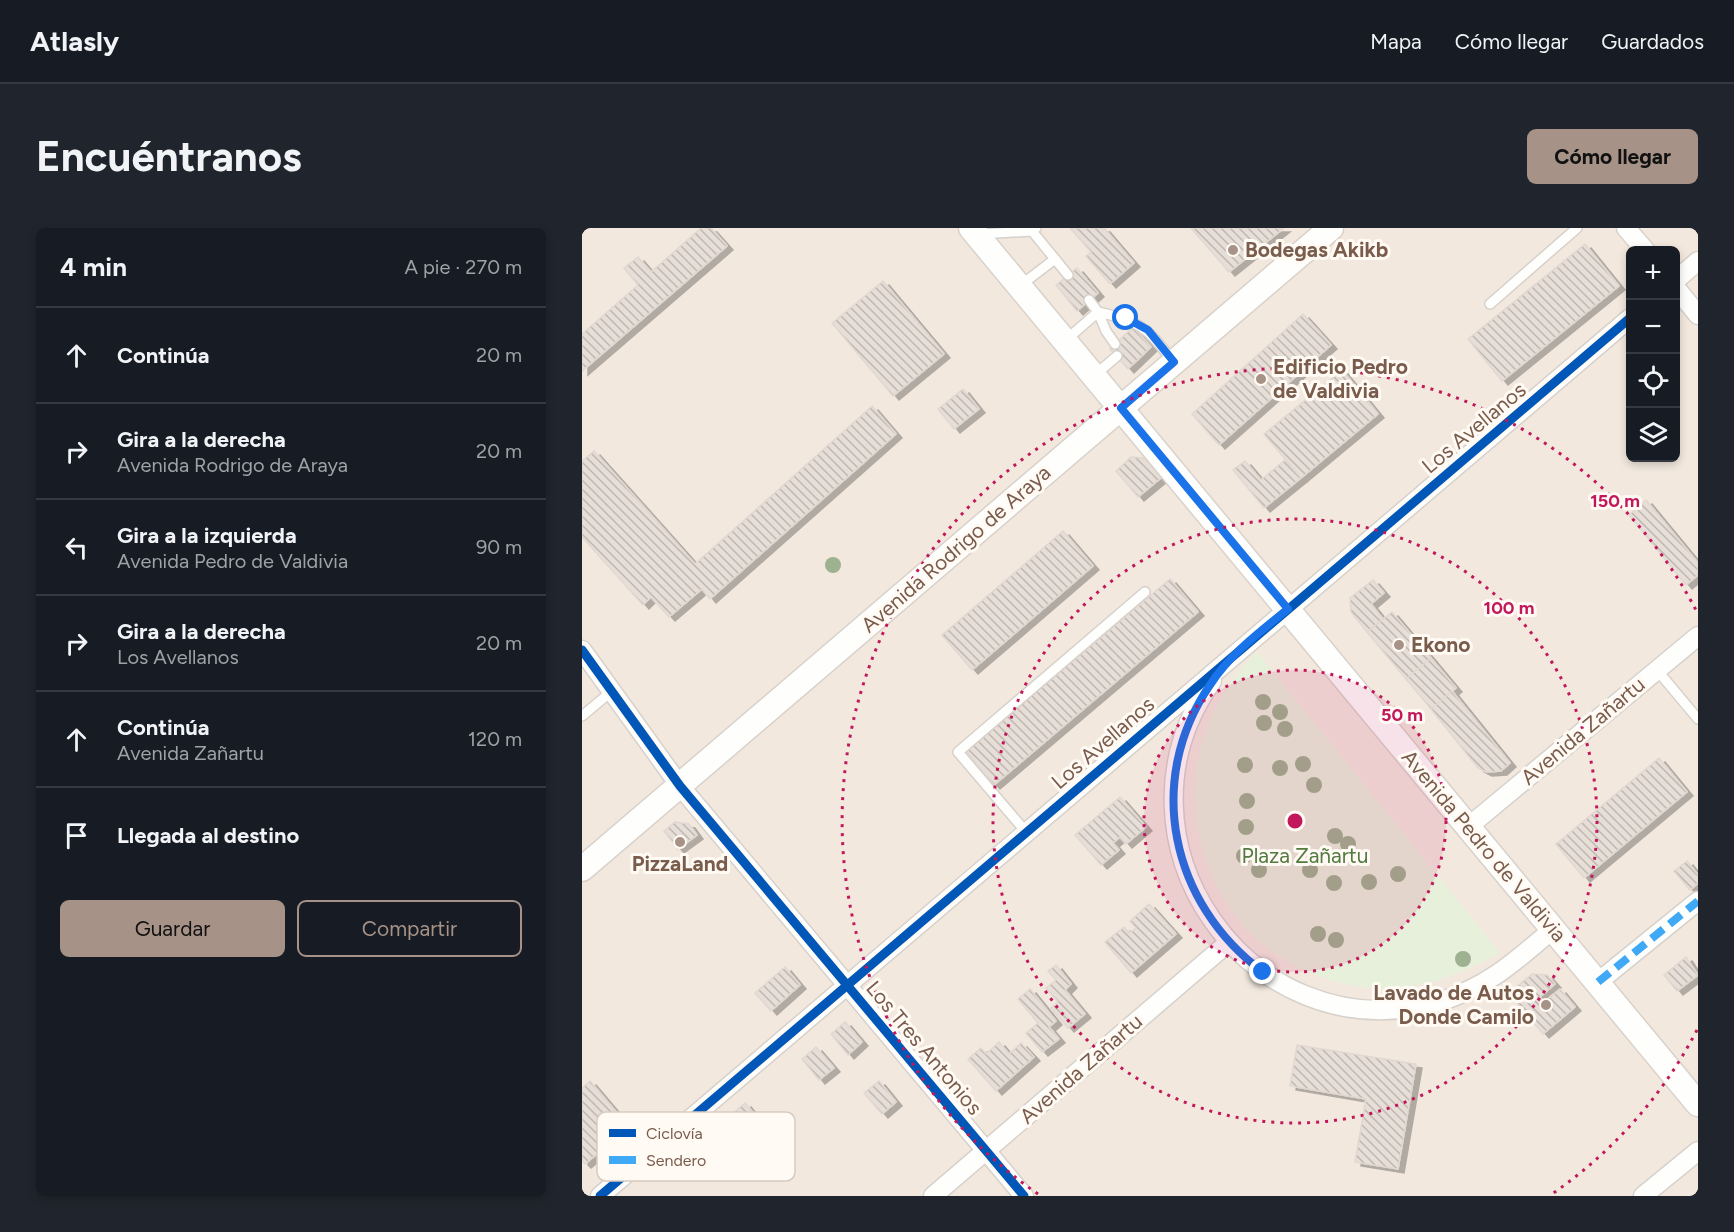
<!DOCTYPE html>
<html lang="es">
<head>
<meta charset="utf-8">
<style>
	:root { --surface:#171b24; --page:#20242c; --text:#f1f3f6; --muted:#9ea1a6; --line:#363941; --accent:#a69286 }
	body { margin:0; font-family:Figtree,sans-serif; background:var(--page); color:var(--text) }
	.controls { position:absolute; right:18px; top:18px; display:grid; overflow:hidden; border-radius:9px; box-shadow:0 3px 9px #0003 }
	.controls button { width:54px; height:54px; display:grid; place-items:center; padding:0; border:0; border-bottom:2px solid var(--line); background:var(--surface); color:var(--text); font:30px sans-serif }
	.stop { position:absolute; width:18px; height:18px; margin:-14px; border:4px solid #1a73e8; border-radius:50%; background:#fff }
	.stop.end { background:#1a73e8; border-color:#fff; box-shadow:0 2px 6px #0008 }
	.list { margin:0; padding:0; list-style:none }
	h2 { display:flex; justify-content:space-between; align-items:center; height:78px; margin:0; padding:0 24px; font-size:26px }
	h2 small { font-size:20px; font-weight:400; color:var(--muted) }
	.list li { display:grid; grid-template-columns:39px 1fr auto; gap:18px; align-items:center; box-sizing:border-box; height:96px; padding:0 24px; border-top:2px solid var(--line) }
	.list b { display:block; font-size:22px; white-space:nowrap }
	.list p { margin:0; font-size:20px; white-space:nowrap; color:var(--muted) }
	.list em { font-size:20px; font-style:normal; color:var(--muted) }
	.actions { display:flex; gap:12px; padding:18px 24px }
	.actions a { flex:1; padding:14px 0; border:2px solid var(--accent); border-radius:9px; text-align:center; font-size:21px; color:var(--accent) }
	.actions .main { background:var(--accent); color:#111 }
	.icon { flex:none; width:33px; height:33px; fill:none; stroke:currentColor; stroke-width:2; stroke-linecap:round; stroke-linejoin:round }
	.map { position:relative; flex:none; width:1116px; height:968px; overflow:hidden; border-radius:9px }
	header { display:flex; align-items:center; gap:36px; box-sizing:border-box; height:84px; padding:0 30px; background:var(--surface); border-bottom:2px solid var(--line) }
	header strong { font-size:28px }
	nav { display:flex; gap:33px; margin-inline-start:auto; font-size:21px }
	.intro { display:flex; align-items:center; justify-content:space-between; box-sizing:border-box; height:144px; padding:0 36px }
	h1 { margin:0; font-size:42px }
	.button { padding:15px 27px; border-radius:9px; background:var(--accent); color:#111; font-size:21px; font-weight:700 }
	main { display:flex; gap:36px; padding:0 36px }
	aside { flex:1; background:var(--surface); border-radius:9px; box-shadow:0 3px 9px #0003 }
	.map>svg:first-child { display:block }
	.residential { fill:#f2e8de; fill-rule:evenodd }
	.green { fill:#e7f0db }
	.building { fill:url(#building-back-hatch); stroke:#e2d8d2; stroke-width:1.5; filter:url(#shadow) }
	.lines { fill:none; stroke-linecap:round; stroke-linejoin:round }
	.lane-casing { stroke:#d7d1cb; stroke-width:12 }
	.street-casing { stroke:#d7d1cb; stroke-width:21 }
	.secondary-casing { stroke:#d9d2cb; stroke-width:27 }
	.lane { stroke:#fefefd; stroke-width:9 }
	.street { stroke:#fefefd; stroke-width:18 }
	.secondary { stroke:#fefefd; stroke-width:24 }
	.quiet { stroke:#3fa9f5; stroke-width:8; stroke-dasharray:15 8; stroke-linecap:butt }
	.cycleway-casing { stroke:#fffaf3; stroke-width:13 }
	.cycleway { stroke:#0057b8; stroke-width:9 }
	.tree { fill:#9eb190 }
	.route { stroke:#1a73e8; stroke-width:8 }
	.ring { fill:none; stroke:#c2185b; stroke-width:3; stroke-dasharray:3 6 }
	.poi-dot { fill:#a69286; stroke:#fffaf3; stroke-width:2 }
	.labels { text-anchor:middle; stroke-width:6; stroke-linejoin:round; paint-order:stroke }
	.poi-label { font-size:21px; font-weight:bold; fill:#7a5c4d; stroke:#fffaf3; text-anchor:start }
	.street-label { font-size:21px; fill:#7a5c4d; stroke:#fffaf3 }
	.park-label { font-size:21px; fill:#537a41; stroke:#fffaf3 }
	.key { fill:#fffaf3; stroke:#d7cbc1; stroke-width:1.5 }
	.key-label { font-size:16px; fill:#7a5c4d }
	.centre { fill:#c2185b; stroke:#fffaf3; stroke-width:3 }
	.ring-label { font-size:18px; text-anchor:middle; font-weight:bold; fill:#c2185b; stroke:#fffaf3; stroke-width:6; stroke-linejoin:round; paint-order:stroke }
</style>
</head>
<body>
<header>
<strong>Atlasly</strong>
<nav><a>Mapa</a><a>Cómo llegar</a><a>Guardados</a></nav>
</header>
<div class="intro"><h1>Encuéntranos</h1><a class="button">Cómo llegar</a></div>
<main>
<aside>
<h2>4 min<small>A pie · 270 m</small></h2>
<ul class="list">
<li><svg class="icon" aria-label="ahead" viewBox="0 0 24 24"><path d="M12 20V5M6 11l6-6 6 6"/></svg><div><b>Continúa</b></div><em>20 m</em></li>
<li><svg class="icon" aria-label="right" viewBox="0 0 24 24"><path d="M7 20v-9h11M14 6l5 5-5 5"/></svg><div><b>Gira a la derecha</b><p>Avenida Rodrigo de Araya</p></div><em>20 m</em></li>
<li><svg class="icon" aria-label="left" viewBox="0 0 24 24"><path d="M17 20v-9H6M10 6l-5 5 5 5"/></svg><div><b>Gira a la izquierda</b><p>Avenida Pedro de Valdivia</p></div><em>90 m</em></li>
<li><svg class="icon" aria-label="right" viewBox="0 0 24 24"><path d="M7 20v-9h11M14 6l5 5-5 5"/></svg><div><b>Gira a la derecha</b><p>Los Avellanos</p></div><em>20 m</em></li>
<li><svg class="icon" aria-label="ahead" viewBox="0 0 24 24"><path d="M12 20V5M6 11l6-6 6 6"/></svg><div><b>Continúa</b><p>Avenida Zañartu</p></div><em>120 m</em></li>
<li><svg class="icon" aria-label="arrive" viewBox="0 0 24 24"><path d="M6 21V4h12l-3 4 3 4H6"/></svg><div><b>Llegada al destino</b></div></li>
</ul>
<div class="actions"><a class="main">Guardar</a><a>Compartir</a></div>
</aside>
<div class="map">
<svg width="1116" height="968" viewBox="0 0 1116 968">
	<defs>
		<pattern id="building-back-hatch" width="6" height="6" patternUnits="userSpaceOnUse" patternTransform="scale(1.5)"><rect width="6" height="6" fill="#e6ded7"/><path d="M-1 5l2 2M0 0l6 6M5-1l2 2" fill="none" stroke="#bfb7b1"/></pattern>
		<filter id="shadow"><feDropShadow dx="6" dy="4" stdDeviation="0" flood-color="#0004"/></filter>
	</defs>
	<rect width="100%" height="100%" fill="#f9f5f0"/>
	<!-- residential -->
	<path class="residential" d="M0,0H1116V968H0ZM1048,22H1094V230H1048Z"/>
	<!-- green -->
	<path class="green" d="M675,424L918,725C886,742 854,757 816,760C780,763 744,754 712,737C627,692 590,582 627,494C638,467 655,445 675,424Z"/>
	<!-- building -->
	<g class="building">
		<path d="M119,0H129L145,18L0,143V106L56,57L42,40L56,29L69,44Z"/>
		<path d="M488,0H522L552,35L528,56L504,28L509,24Z"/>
		<path d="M609,0H702L647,44Z"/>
		<path d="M1003,16L1037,58L920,153L886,111Z"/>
		<path d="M495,40L516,65L495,83L474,57Z"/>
		<path d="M301,53L362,126L311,168L250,95Z"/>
		<path d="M721,86L749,117L637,217L610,186Z"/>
		<path d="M551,99L569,119L546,141L528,121Z"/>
		<path d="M760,142L796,186L719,250L682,206Z"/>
		<path d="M381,161L397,181L372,201L356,181Z"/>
		<path d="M290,178L314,206L128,371L120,361L87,389L69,369L61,377L0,309V233L12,223L113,336Z"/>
		<path d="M549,229L562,230L579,250L556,269L534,243Z"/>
		<path d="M703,232L719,250L682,280L651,242L663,233L679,252Z"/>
		<path d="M1064,272L1116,335V347L1104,357L1047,287Z"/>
		<path d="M481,303L511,338L390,442L360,407Z"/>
		<path d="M588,351L616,384L412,557L384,523Z"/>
		<path d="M791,352L802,365L789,376L801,391L785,404L769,384L768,370Z"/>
		<path d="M810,384L849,430L824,451L785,404Z"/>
		<path d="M849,430L874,460L849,481L824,451Z"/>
		<path d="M870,463L928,535L919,543L904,544L896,540L849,481Z"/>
		<path d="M1077,530L1105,564L1002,650L974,616Z"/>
		<path d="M538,569L564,599L544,616L538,609L531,615L537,622L519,637L493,607Z"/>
		<path d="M93,594L107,596L115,607L96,621L82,603Z"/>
		<path d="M1105,633L1116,647V655L1108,662L1092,643Z"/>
		<path d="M567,676L594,706L549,745L523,714L542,699L547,705L554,700L548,693Z"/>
		<path d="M1104,729L1116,747L1095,763L1082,747Z"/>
		<path d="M474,737L489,756L483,762L503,786L486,800L469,780L476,774L464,760L474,752L466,743Z"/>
		<path d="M203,739L218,757L189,783L173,765Z"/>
		<path d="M950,746L965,747L973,756L958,769L962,774L978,761L993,779L961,806L927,765Z"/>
		<path d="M448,761L474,793L467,799L477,811L460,824L444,805L456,795L436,771Z"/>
		<path d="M263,794L280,814L266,827L249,806Z"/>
		<path d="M417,814L427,826L439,815L452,829L414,863L386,831L399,820L404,826Z"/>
		<path d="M715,817L834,836L816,941L773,934L784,871L708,858Z"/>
		<path d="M234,819L252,840L237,852L220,831Z"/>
		<path d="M8,853L47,899L3,936L0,933V860Z"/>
		<path d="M297,853L314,874L300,886L282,865Z"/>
		<path d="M163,875L180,895L159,914L142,893Z"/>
	</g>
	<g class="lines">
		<!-- lane casing -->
		<g class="lane-casing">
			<g id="lane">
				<path d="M450,3L486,47"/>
				<path d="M397,6L450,3L454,0"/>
				<path d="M439,57L473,31"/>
				<path d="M507,72L516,84C561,94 564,100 592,134"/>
				<path d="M908,76L995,0"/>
				<path d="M484,112L516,84L524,103L533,116"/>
				<path d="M513,147L535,128"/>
				<path d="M1075,442L1116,491"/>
				<path d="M0,488L30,463"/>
				<path d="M444,604L376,524L563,364"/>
			</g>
		</g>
		<!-- street casing -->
		<g class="street-casing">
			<g id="street">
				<path d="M1044,0L1063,22"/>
				<path d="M1094,52L1116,33"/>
				<path d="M1094,60L1116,87"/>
				<path d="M0,422L98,558L442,968"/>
				<path d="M630,453C519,610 666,824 853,775C903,761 933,734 971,701"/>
				<path d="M886,599L1116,408"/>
				<path d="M1016,754L1116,673"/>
				<path d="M18,968L1048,90"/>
				<path d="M351,968L647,714"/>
				<path d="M1061,968L1116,923"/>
			</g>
		</g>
		<!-- secondary casing -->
		<g class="secondary-casing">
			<g id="secondary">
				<path d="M389,0L1116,876"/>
				<path d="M0,641L749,0"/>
			</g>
		</g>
		<!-- lane -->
		<use href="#lane" class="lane"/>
		<!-- street -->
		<use href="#street" class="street"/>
		<!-- secondary -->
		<use href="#secondary" class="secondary"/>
		<!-- quiet -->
		<path class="quiet" d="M1016,754L1116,673"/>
		<!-- cycleway casing -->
		<g class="cycleway-casing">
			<g id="cycleway">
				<path d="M0,422L98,558L442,968"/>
				<path d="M18,968L1048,90"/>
			</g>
		</g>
		<!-- cycleway -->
		<use href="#cycleway" class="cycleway"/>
	</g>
	<!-- trees -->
	<g class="tree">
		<circle cx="251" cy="337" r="8"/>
		<circle cx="681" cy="474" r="8"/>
		<circle cx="698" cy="484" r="8"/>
		<circle cx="682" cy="495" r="8"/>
		<circle cx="703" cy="501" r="8"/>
		<circle cx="721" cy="536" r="8"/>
		<circle cx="663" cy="537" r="8"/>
		<circle cx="698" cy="540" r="8"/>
		<circle cx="732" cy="557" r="8"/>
		<circle cx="665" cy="573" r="8"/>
		<circle cx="664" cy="599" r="8"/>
		<circle cx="753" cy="608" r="8"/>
		<circle cx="766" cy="616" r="8"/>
		<circle cx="662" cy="628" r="8"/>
		<circle cx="677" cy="642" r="8"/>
		<circle cx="728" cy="642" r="8"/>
		<circle cx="816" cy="646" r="8"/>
		<circle cx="787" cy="654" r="8"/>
		<circle cx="752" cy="655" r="8"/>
		<circle cx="736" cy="706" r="8"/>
		<circle cx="754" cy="712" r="8"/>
		<circle cx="881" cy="731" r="8"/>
	</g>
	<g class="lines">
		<!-- route -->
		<path class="route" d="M544,90L566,102L592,134L539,180L706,381C678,404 648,426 628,457C562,553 589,676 681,744"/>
	</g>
	<!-- distance rings -->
	<circle cx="713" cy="593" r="151" fill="#c2185b" fill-opacity=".12"/>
	<g class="ring">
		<circle cx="713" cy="593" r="151"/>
		<circle cx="713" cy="593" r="302"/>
		<path d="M1115 802A453 453 0 0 1 970 966M456 966A453 453 0 1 1 1115 384"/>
	</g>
	<!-- markers -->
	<g class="poi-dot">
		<circle cx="651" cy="22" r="6"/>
		<circle cx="679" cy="151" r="6"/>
		<circle cx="817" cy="417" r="6"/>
		<circle cx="98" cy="614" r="6"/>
		<circle cx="964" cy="777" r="6"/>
	</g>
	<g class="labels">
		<!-- poi labels -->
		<g class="poi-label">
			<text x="663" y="29">Bodegas Akikb</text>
			<text x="691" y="146">Edificio Pedro<tspan x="691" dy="24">de Valdivia</tspan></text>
			<text x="829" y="424">Ekono</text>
			<text x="98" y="643" text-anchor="middle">PizzaLand</text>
			<text x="952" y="772" text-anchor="end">Lavado de Autos<tspan x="952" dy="24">Donde Camilo</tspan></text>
		</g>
		<!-- street labels -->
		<g class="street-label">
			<text transform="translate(892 200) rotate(-40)" y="7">Los Avellanos</text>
			<text transform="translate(374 321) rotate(-41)" y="7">Avenida Rodrigo de Araya</text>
			<text transform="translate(1001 503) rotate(-40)" y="7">Avenida Zañartu</text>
			<text transform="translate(521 515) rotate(-41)" y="7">Los Avellanos</text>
			<text transform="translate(902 618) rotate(50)" y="7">Avenida Pedro de Valdivia</text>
			<text transform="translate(342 820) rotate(50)" y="7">Los Tres Antonios</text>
			<text transform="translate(499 841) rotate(-41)" y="7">Avenida Zañartu</text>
		</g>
		<!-- park labels -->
		<g class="park-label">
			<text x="723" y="635">Plaza Zañartu</text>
		</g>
	</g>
	<!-- legend -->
	<rect x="15" y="884" width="198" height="69" rx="9" class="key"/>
	<rect x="27" y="901" width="27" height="8" fill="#0057b8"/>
	<rect x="27" y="928" width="27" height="8" fill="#3fa9f5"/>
	<g class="key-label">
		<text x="64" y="911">Ciclovía</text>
		<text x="64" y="938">Sendero</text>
	</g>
	<circle cx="713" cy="593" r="9" class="centre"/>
	<g class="ring-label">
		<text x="1033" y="279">150 m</text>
		<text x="927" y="386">100 m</text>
		<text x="820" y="493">50 m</text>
	</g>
</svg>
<div class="controls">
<button>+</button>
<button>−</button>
<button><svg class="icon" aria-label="locate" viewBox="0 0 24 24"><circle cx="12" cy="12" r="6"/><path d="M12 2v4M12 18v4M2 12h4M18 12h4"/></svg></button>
<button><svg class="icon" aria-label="layers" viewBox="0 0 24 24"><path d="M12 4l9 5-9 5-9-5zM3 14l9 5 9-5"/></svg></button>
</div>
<div class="stop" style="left:544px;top:90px"></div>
<div class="stop end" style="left:681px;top:744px"></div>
</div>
</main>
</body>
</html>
